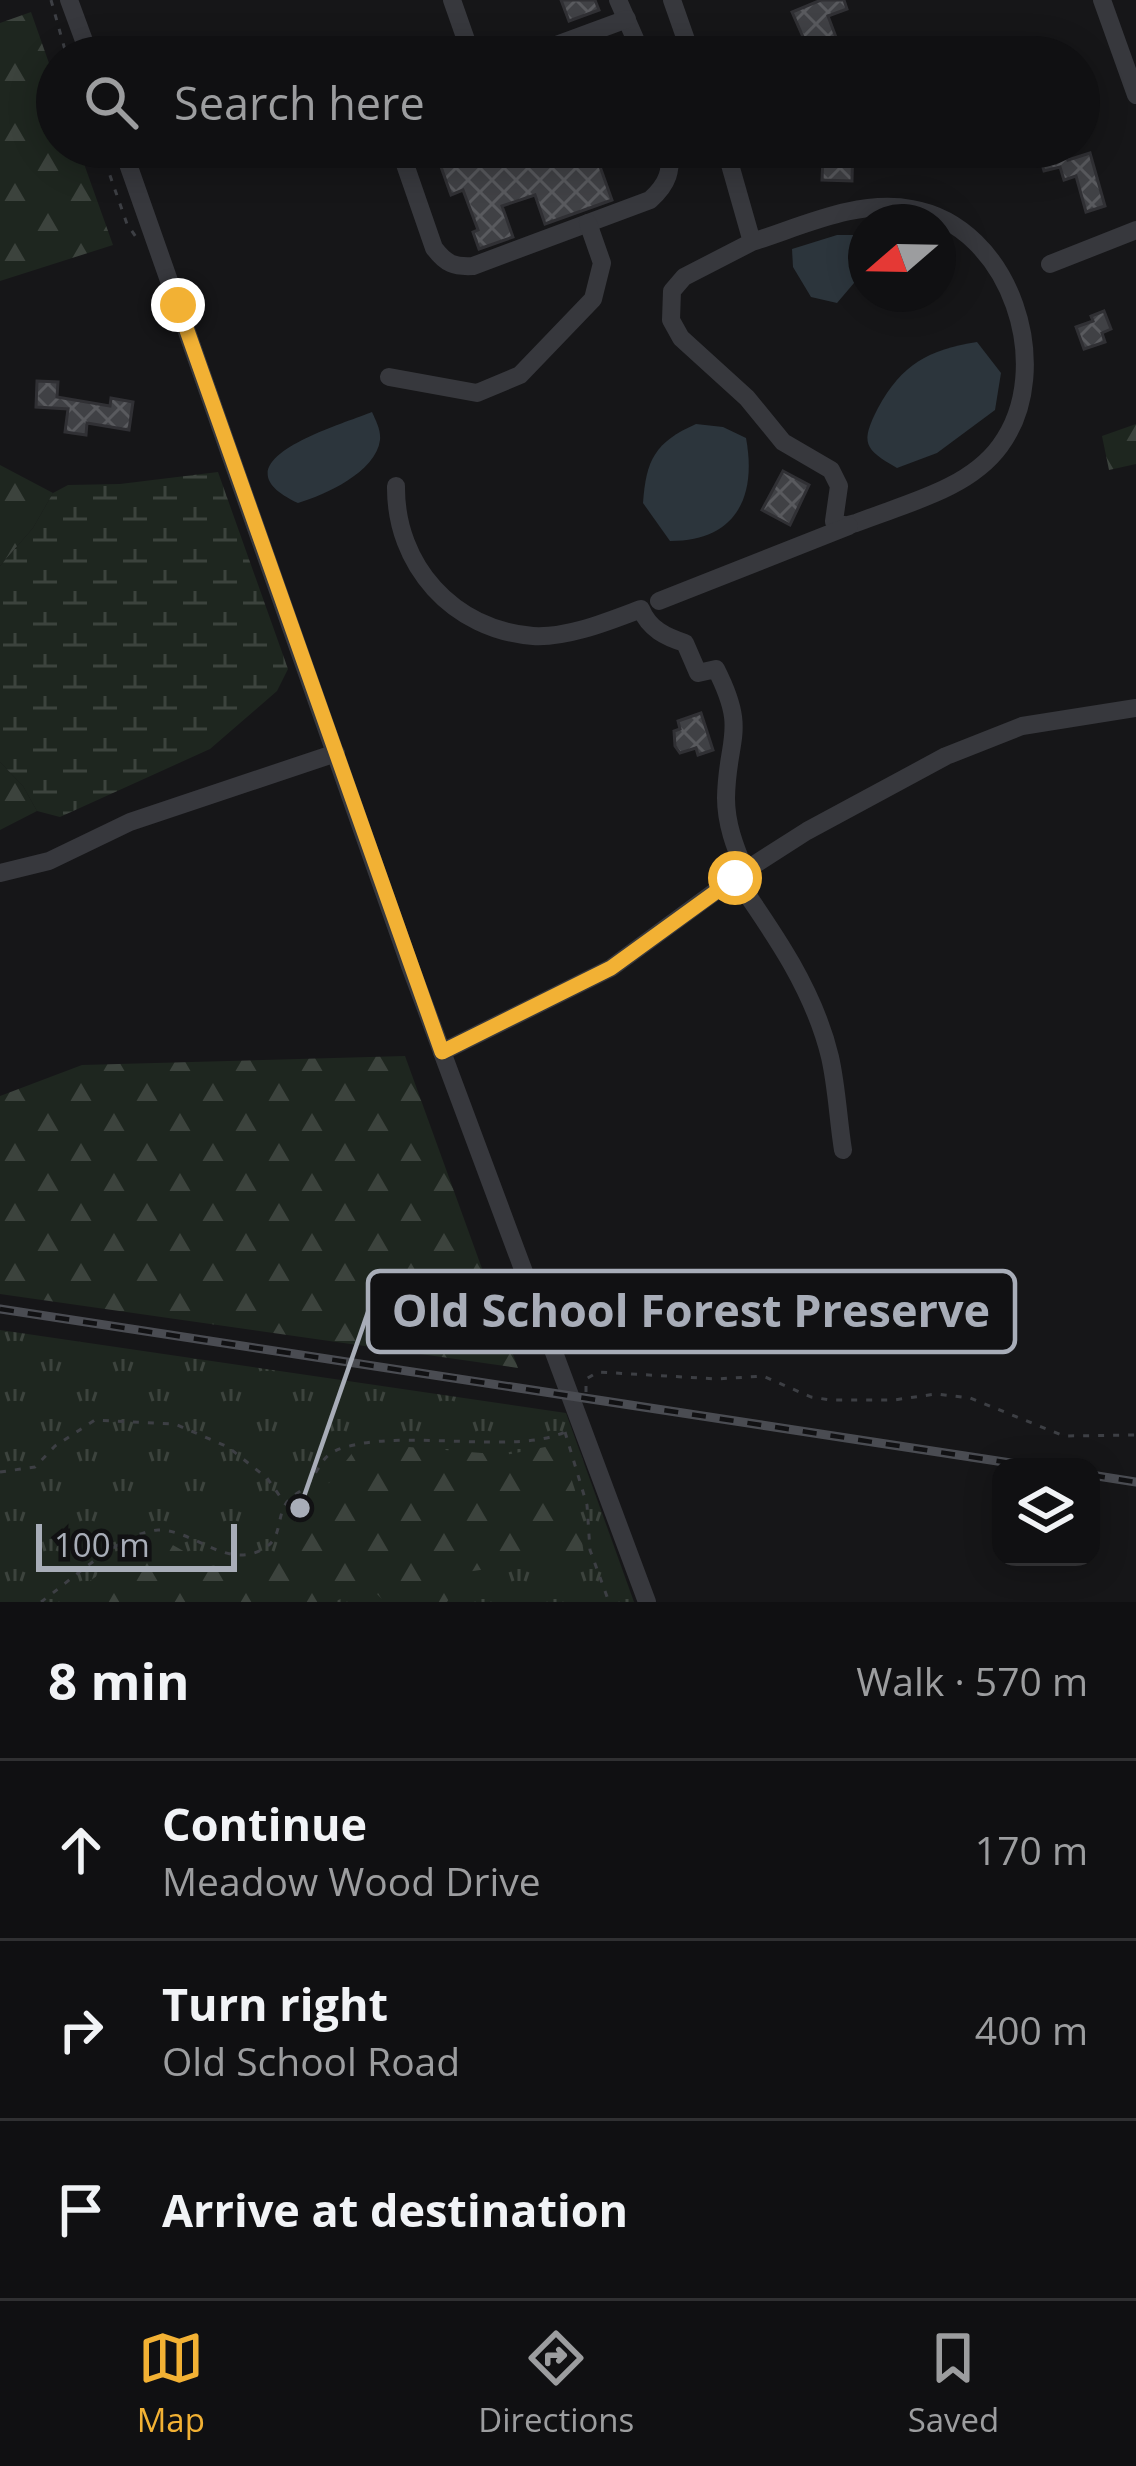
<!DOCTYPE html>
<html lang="en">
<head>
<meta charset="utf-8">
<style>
	:root { --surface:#101012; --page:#19191b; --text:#f1f3f6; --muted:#9c9d9f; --line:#303032; --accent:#f2b134 }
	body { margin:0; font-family:"Open Sans",sans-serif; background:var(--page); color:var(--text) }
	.controls { position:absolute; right:36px; bottom:36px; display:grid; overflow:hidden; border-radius:24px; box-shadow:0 6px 30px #0003 }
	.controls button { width:108px; height:108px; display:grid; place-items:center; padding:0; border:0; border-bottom:3px solid var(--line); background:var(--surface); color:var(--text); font:60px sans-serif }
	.compass { position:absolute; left:848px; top:204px; width:108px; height:108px; border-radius:50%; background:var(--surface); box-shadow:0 6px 30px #0003; rotate:250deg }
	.scale { position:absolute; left:36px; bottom:30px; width:201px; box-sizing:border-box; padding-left:12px; border:6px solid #a8adb8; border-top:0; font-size:33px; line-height:42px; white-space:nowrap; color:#a8adb8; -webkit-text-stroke:9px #111113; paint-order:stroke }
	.stop { position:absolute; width:36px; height:36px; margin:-27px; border:9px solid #f2b134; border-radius:50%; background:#fff }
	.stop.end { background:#f2b134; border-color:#fff; box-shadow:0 3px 12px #0008 }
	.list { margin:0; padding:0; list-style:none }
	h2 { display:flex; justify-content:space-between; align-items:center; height:156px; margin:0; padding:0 48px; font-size:51px }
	h2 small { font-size:39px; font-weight:400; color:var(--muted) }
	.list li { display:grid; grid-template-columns:78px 1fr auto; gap:36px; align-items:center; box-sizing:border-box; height:180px; padding:0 48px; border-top:3px solid var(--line) }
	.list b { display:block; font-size:45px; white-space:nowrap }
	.list p { margin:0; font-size:39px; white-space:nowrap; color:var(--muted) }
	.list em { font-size:39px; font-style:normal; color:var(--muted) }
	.icon { flex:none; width:66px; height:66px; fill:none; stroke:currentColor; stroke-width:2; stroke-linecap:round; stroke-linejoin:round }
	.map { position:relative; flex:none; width:1136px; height:1602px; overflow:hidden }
	.search { position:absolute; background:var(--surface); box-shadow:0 6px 30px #0003; left:36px; right:36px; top:36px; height:132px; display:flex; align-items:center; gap:30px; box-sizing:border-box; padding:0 42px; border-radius:66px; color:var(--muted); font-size:45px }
	.sheet { height:696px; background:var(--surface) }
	nav { display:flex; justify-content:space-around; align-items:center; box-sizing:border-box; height:168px; border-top:3px solid var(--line); background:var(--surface); font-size:33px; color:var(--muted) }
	nav a { display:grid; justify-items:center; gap:6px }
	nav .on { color:var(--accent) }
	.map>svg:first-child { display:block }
	.grass { fill:url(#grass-tufts) }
	.forest { fill:url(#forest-firs) }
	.wetland { fill:url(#wetland-marsh) }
	.water { fill:#2c353c }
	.building { fill:url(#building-cross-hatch); stroke:#303034; stroke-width:3 }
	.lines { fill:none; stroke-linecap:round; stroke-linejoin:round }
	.path { stroke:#3d3f44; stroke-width:3; stroke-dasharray:6 9; stroke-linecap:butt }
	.minor { stroke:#37383d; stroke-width:18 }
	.rail-casing { stroke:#4a4c52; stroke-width:9 }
	.rail { stroke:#111113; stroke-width:4.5; stroke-dasharray:14; stroke-linecap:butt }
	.route { stroke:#f2b134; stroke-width:15 }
	.leader { fill:none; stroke:#a8adb8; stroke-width:4.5 }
	.callout-dot { fill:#a8adb8; stroke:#111113; stroke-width:4.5 }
	.callout { fill:#111113; stroke:#a8adb8; stroke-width:4.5 }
	.callout-label { font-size:45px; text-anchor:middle; font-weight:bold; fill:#a8adb8 }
</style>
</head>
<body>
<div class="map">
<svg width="1136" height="1602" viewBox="0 0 1136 1602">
	<defs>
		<pattern id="grass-tufts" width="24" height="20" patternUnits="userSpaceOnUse" patternTransform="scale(3)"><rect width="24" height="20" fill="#1e261f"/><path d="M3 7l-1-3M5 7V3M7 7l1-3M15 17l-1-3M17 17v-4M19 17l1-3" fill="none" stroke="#3c433d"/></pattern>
		<pattern id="forest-firs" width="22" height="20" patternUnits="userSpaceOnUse" patternTransform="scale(3)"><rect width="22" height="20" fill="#1e261f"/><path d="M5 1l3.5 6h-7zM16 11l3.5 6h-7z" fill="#3c433d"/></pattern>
		<pattern id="wetland-marsh" width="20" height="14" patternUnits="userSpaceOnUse" patternTransform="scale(3)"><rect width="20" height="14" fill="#1e261f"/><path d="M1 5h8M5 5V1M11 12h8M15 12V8" fill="none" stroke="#3c433d"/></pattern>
		<pattern id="building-cross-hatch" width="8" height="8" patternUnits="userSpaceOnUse" patternTransform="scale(3)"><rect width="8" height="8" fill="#404145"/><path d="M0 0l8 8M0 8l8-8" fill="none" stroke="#595a5e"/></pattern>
	</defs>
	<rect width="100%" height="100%" fill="#161618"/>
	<!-- grass -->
	<path class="grass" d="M0,1330L566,1413L634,1602H0Z"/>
	<!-- forest -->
	<g class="forest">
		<path d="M31,12L57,86V147H78L113,245L0,281V23Z"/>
		<path d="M1136,424V464L1109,470L1102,436Z"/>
		<path d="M0,465L53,493L33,528L0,566Z"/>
		<path d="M0,762L23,786L37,811L0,830Z"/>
		<path d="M405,1056L518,1368L0,1294V1096L82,1065Z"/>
		<path d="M360,1443L506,1455L560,1444L575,1490L584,1555L466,1572L447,1602H385L369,1586L334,1602H60L155,1535L210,1566L270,1559Z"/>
	</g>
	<!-- wetland -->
	<path class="wetland" d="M218,472L288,669L277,691L210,749L60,817L37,811L23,786L0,762V566L33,528L53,493L68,485L120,484Z"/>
	<!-- water -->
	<g class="water">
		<path d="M837,235H856L866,256L854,283L837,303L811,297L793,267L792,249Z"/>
		<path d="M977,342L1001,373L995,410L937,453L897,468C864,449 860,443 878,408C902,364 928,350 977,342Z"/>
		<path d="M372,412C376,421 381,430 380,440C376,472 325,495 298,503C210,462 338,426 372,412Z"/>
		<path d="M696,424L723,427L746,438C757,497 736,541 670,541L643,503C646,460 655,442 696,424Z"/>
	</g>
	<!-- building -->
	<g class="building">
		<path d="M561,0H595L599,10L569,21Z"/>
		<path d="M821,0H844L847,9L828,16L842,53L812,57L792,12Z"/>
		<path d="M448,147H593L612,200L545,224L535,195L502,206L513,237L479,249L473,232L478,230L463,190L451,195L440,164L452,159Z"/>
		<path d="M817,147H853L852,181L822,180L823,158H816Z"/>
		<path d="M1037,147H1065L1068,160L1090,153L1105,206L1086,212L1076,176L1064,180L1060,167L1044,171Z"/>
		<path d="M1104,311L1111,329L1102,333L1105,342L1084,349L1076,327L1093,321L1091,316Z"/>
		<path d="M37,381L58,382L57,397L110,406L111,398L133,402L129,430L87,423L86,435L65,432L68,409L36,407Z"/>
		<path d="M783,471L809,485L790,525L762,510Z"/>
		<path d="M701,713L713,750L698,755L696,748L680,753L675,746L674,731L680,729L678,721Z"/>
	</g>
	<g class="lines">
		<!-- path -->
		<g class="path">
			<path d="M51,0L67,57"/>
			<path d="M100,147L127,224L136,237"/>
			<path d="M586,1392V1379L598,1372L717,1379L763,1376L811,1397L830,1400H894L936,1394L970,1398L1064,1436L1136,1435"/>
			<path d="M565,1432L587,1505L590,1550L609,1602"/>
			<path d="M0,1472L35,1467L55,1446L95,1420L175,1424L228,1447L267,1478L284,1502"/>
			<path d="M41,1602C70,1581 122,1532 158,1530C193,1529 226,1570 263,1549C283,1539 276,1516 287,1502C292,1495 303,1491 308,1484C325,1461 321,1452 354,1445C416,1431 517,1454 565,1432"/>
		</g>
		<!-- minor -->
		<g class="minor">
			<path d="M69,0L90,57"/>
			<path d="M452,0L472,57"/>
			<path d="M618,0L643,57"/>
			<path d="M672,0L692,57"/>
			<path d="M1102,0L1136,95"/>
			<path d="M244,50L247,57"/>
			<path d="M524,57L627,19"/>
			<path d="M122,147L410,966L647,1602"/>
			<path d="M399,147L434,248C446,264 454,267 473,266L650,200C669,183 671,171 670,147"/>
			<path d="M725,147L752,242L684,277L672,291L671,320L681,338L747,398L783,442L831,470L839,486L834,521L844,526L856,523C903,504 968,490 1000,446C1057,369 1011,226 912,209C857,199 803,226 752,242"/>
			<path d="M1050,264L1136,230"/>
			<path d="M389,377L477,393L520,375L593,299L602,263L588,223"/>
			<path d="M396,486C395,565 453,630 533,636C568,638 609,621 641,609C649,629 666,637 685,643L698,673L716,669C748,732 727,737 726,798C726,824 735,847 745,871"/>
			<path d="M659,601L849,526"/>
			<path d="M0,873L49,861L130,822L336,753"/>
			<path d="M735,877C774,933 814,990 830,1057C837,1088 838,1119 843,1150"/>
			<path d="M442,1052L611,968L735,877L807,831L946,756L1022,726L1136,708"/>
		</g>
		<!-- rail casing -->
		<g class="rail-casing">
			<g id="rail">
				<path d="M0,1309L1037,1467"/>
				<path d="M1091,1475L1136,1482"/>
			</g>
		</g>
		<!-- rail -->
		<use href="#rail" class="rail"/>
	</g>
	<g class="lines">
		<!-- route -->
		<path class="route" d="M178,305L442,1052L611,968L735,878"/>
	</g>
	<!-- callouts -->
	<path class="leader" d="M300 1508L368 1312"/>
	<circle class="callout-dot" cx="300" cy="1508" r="12"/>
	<rect class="callout" x="368" y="1271" width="647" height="81" rx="12"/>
	<g class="callout-label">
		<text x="691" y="1327">Old School Forest Preserve</text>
	</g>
</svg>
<div class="controls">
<button><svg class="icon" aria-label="layers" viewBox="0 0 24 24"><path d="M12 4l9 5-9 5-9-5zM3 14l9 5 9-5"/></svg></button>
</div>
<svg class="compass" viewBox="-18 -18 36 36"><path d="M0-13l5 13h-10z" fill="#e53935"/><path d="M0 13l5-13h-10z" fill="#9c9d9f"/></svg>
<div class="scale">100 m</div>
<div class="stop" style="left:735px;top:878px"></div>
<div class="stop end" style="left:178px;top:305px"></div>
<div class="search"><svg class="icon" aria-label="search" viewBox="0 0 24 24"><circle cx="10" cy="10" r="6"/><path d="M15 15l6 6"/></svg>Search here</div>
</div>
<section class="sheet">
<h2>8 min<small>Walk · 570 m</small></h2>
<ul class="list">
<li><svg class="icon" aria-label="ahead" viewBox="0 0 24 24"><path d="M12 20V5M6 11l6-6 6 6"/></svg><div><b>Continue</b><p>Meadow Wood Drive</p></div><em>170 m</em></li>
<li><svg class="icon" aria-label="right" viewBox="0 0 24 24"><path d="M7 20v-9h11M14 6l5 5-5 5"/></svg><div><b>Turn right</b><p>Old School Road</p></div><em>400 m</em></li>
<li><svg class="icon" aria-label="arrive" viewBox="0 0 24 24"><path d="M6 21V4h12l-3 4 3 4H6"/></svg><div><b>Arrive at destination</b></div></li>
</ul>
</section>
<nav>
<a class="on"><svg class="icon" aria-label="map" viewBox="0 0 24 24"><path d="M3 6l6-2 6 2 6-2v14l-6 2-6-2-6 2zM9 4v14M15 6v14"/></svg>Map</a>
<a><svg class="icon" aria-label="directions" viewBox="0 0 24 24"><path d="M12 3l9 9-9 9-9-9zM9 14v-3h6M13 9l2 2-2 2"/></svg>Directions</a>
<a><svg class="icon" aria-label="saved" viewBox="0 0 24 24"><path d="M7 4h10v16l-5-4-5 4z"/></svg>Saved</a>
</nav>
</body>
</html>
